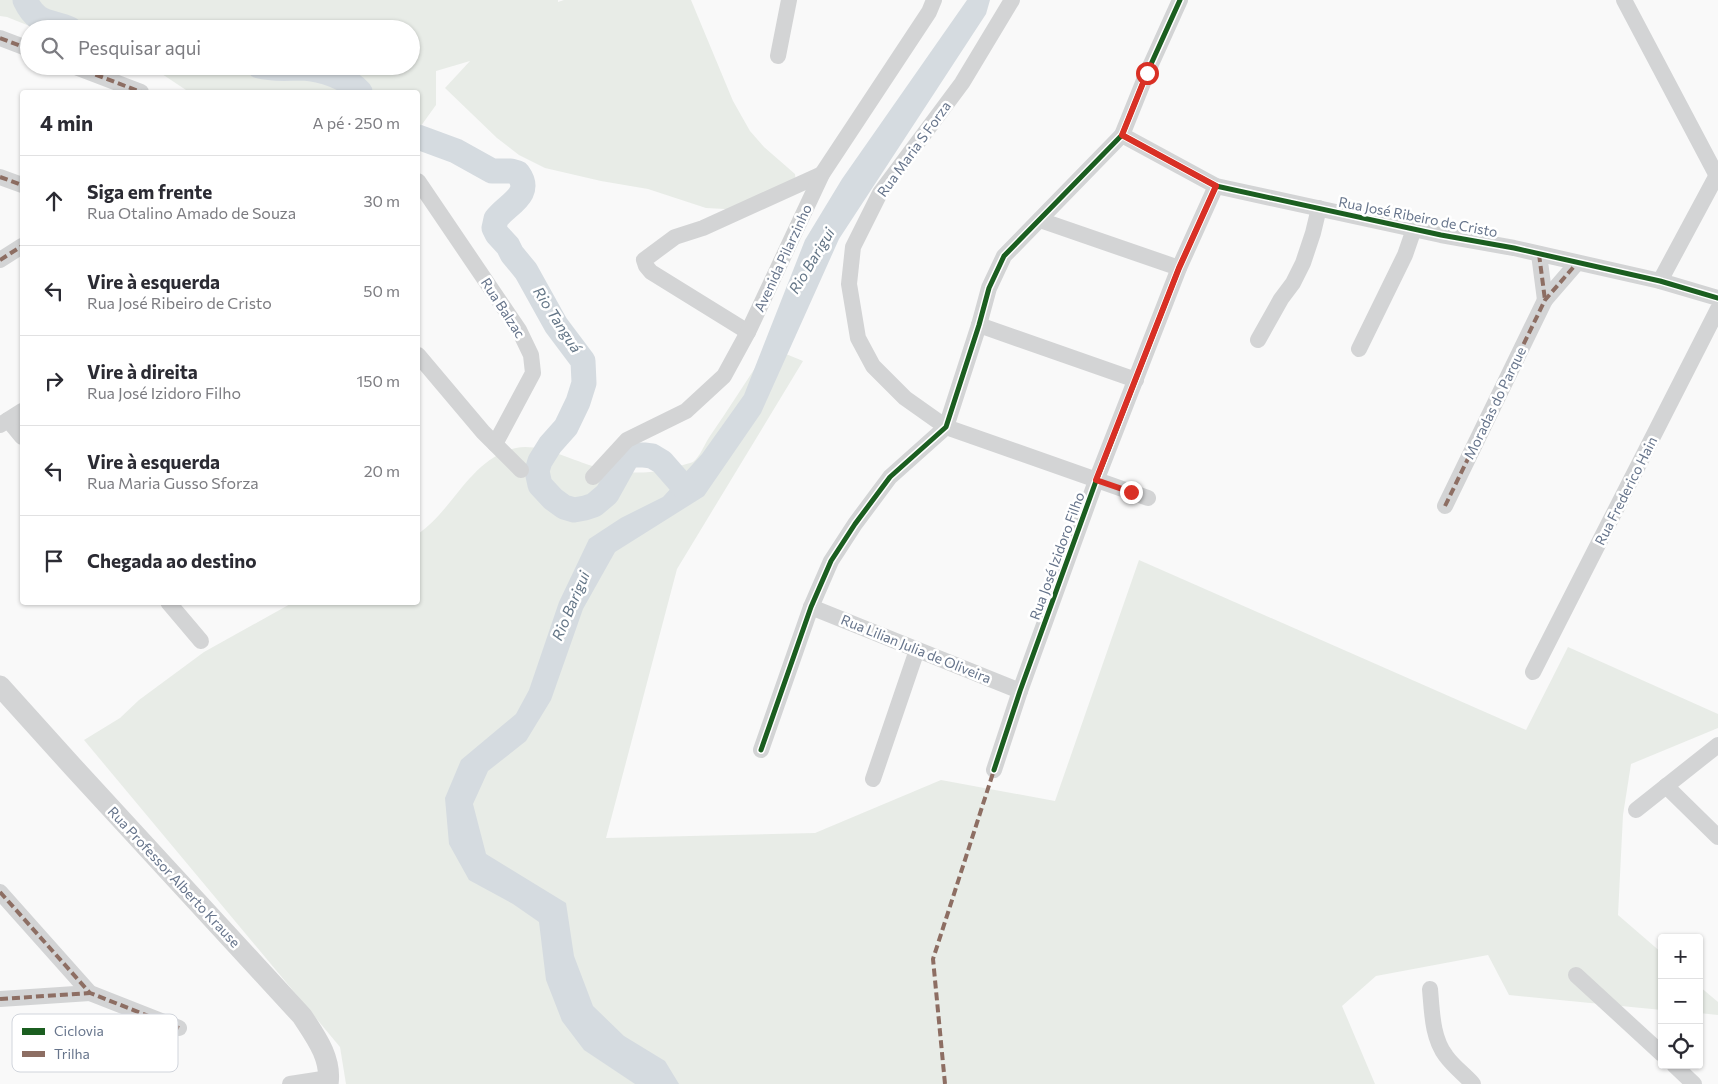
<!DOCTYPE html>
<html lang="pt">
<head>
<meta charset="utf-8">
<style>
	:root { --surface:#fff; --page:#f7f7f7; --text:#2b2b33; --muted:#7c7c81; --line:#e1e1e2 }
	body { margin:0; font-family:Commissioner,sans-serif; background:var(--page); color:var(--text) }
	.controls { position:absolute; right:15px; bottom:15px; display:grid; overflow:hidden; border-radius:5px; box-shadow:0 1px 4px #0004 }
	.controls button { width:45px; height:45px; display:grid; place-items:center; padding:0; border:0; border-bottom:1px solid var(--line); background:var(--surface); color:var(--text); font:25px sans-serif }
	.stop { position:absolute; width:15px; height:15px; margin:-11px; border:4px solid #d93025; border-radius:50%; background:#fff }
	.stop.end { background:#d93025; border-color:#fff; box-shadow:0 1px 5px #0008 }
	.list { margin:0; padding:0; list-style:none }
	h2 { display:flex; justify-content:space-between; align-items:center; height:65px; margin:0; padding:0 20px; font-size:21px }
	h2 small { font-size:16px; font-weight:400; color:var(--muted) }
	.list li { display:grid; grid-template-columns:32px 1fr auto; gap:15px; align-items:center; box-sizing:border-box; height:90px; padding:0 20px; border-top:1px solid var(--line) }
	.list b { display:block; font-size:19px; white-space:nowrap }
	.list p { margin:0; font-size:16px; white-space:nowrap; color:var(--muted) }
	.list em { font-size:16px; font-style:normal; color:var(--muted) }
	.icon { flex:none; width:28px; height:28px; fill:none; stroke:currentColor; stroke-width:2; stroke-linecap:round; stroke-linejoin:round }
	.map { position:relative; flex:none; width:1718px; height:1084px; overflow:hidden }
	.search { position:absolute; background:var(--surface); box-shadow:0 1px 4px #0004; left:20px; top:20px; width:400px; height:55px; display:flex; align-items:center; gap:12px; box-sizing:border-box; padding:0 18px; border-radius:28px; color:var(--muted); font-size:19px }
	.panel { position:absolute; background:var(--surface); box-shadow:0 1px 4px #0004; left:20px; top:90px; width:400px; height:515px; border-radius:5px }
	.map>svg:first-child { display:block }
	.green { fill:#e8ece7 }
	.water { fill:#d5dbe0 }
	.lines { fill:none; stroke-linecap:round; stroke-linejoin:round }
	.river { stroke:#d5dbe0; stroke-width:25 }
	.minor { stroke:#d3d4d5; stroke-width:16 }
	.tertiary { stroke:#d3d4d5; stroke-width:21 }
	.quiet { stroke:#8d6e63; stroke-width:4; stroke-dasharray:8 4; stroke-linecap:butt }
	.cycleway-casing { stroke:#fff; stroke-width:8 }
	.cycleway { stroke:#1b5e20; stroke-width:5 }
	.route { stroke:#d93025; stroke-width:6 }
	.labels { text-anchor:middle; stroke-width:5; stroke-linejoin:round; paint-order:stroke }
	.street-label { font-size:14px; fill:#66748b; stroke:#fff }
	.water-label { font-size:15px; font-style:italic; fill:#637586; stroke:#fff }
	.key { fill:#fff; stroke:#d1d5dc; stroke-width:1 }
	.key-label { font-size:14px; fill:#66748b }
</style>
</head>
<body>
<div class="map">
<svg width="1718" height="1084" viewBox="0 0 1718 1084">
	<rect width="100%" height="100%" fill="#f9f9f9"/>
	<!-- green -->
	<g class="green">
		<path d="M0,0H558V2L564,0H691L733,101L750,131L764,147L795,174L797,193L743,210L706,208L648,189L601,181L545,168L519,155L497,138L445,88L470,61L436,71V105L418,130V92H189L150,66H411V29H37L7,17L0,16Z"/>
		<path d="M769,347L803,361L677,569L606,838L815,833L941,780L1055,801L1139,560L1526,730L1568,647L1718,714V728L1631,764L1623,815L1618,915L1662,953V1010L1509,995L1488,955L1376,976L1342,1006L1375,1084H346L340,1047L84,740L120,718L139,700L204,652L292,603L418,602V534C454,509 470,459 516,448C538,443 568,458 589,465C617,474 654,476 683,465C686,464 691,463 693,462C700,457 705,443 710,436C730,407 749,377 769,347Z"/>
		<path d="M1699,986L1718,1002V1015L1699,1013Z"/>
	</g>
	<!-- water -->
	<path class="water" d="M967,0H990L986,14L839,239L761,413L704,496L615,552L583,609L551,700L526,741L488,771L473,804L486,854L566,903L574,956L593,1006L624,1036L665,1061L679,1084H635L584,1050L562,1021L546,980L539,922L513,904L469,880L449,844L445,798L461,760L516,714L529,690L559,602L589,539L621,518L663,497L702,454L744,395L805,240L842,179Z"/>
	<g class="lines">
		<!-- river -->
		<g class="river">
			<path d="M25,0C37,25 48,20 70,29"/>
			<path d="M259,66C274,70 288,68 303,68C322,69 348,78 360,92"/>
			<path d="M418,137L456,151L492,171H511L518,173C534,195 507,204 496,219L494,228L497,234L508,246L512,254L526,271L556,325L583,361L584,383L578,402L566,427L550,445L540,461L537,471L540,485L553,499L564,507L574,510L585,508L594,505L607,494L627,458L634,455H644L652,456L662,462L683,486"/>
		</g>
		<!-- minor -->
		<g class="minor">
			<path d="M1012,0L962,83L880,193L853,247L849,284L858,338L873,366L905,398L946,427L1148,498"/>
			<path d="M1624,0L1716,174"/>
			<path d="M0,38L29,49"/>
			<path d="M778,56L789,0"/>
			<path d="M73,66L141,92"/>
			<path d="M1122,135L1216,186L1441,235L1514,248L1660,281L1718,298"/>
			<path d="M0,177L22,185"/>
			<path d="M418,181L519,330L531,355L533,373L495,444"/>
			<path d="M1040,220L1179,268"/>
			<path d="M1539,254L1545,300"/>
			<path d="M0,260L22,246"/>
			<path d="M1660,281L1718,173"/>
			<path d="M979,325L1136,380"/>
			<path d="M748,332L651,272L646,266L644,260L675,237L703,228L822,174"/>
			<path d="M1258,340L1281,299L1293,283L1303,263L1313,233L1319,208"/>
			<path d="M1359,349L1405,255L1414,229"/>
			<path d="M418,355L483,432L521,470"/>
			<path d="M8,420L22,437"/>
			<path d="M0,425L22,411"/>
			<path d="M593,477L627,440L686,411L724,376L748,332L822,174L929,12L934,0"/>
			<path d="M1445,506L1545,300L1577,263"/>
			<path d="M168,602L201,641"/>
			<path d="M811,607L1020,691"/>
			<path d="M1533,672L1718,309"/>
			<path d="M761,750L811,607L831,561L855,524L890,477L946,427L979,325L989,288L1004,256L1122,135L1147,73L1180,0"/>
			<path d="M994,770L1020,691L1096,481L1179,268L1216,186"/>
			<path d="M873,779L917,650"/>
			<path d="M1666,786L1718,837"/>
			<path d="M1636,810L1718,745"/>
			<path d="M0,892L90,993L179,1028"/>
			<path d="M1576,975L1662,1054"/>
			<path d="M1430,989C1432,1011 1432,1038 1446,1056C1453,1066 1465,1075 1473,1084"/>
			<path d="M0,999L90,993"/>
			<path d="M1674,1065L1694,1084"/>
			<path d="M290,1084L329,1078"/>
		</g>
		<!-- tertiary -->
		<path class="tertiary" d="M0,686L73,767L302,1016C315,1036 332,1058 328,1084"/>
		<!-- quiet -->
		<g class="quiet">
			<path d="M0,38L29,49"/>
			<path d="M73,66L141,92"/>
			<path d="M0,177L22,185"/>
			<path d="M1539,254L1545,300"/>
			<path d="M0,260L22,246"/>
			<path d="M1445,506L1545,300L1577,263"/>
			<path d="M0,892L90,993L179,1028"/>
			<path d="M0,999L90,993"/>
			<path d="M945,1084L933,959L994,770"/>
		</g>
		<!-- cycleway casing -->
		<g class="cycleway-casing">
			<g id="cycleway">
				<path d="M1122,135L1216,186L1441,235L1514,248L1660,281L1718,298"/>
				<path d="M761,750L811,607L831,561L855,524L890,477L946,427L979,325L989,288L1004,256L1122,135L1147,73L1180,0"/>
				<path d="M994,770L1020,691L1096,481L1179,268L1216,186"/>
			</g>
		</g>
		<!-- cycleway -->
		<use href="#cycleway" class="cycleway"/>
	</g>
	<g class="lines">
		<!-- route -->
		<path class="route" d="M1131,492L1096,480L1179,268L1216,186L1122,135L1147,73"/>
	</g>
	<g class="labels">
		<!-- street labels -->
		<g class="street-label">
			<text transform="translate(914 149) rotate(-54)" y="5">Rua Maria S Forza</text>
			<text transform="translate(1418 217) rotate(11)" y="5">Rua José Ribeiro de Cristo</text>
			<text transform="translate(783 258) rotate(-65)" y="5">Avenida Pilarzinho</text>
			<text transform="translate(503 308) rotate(57)" y="5">Rua Balzac</text>
			<text transform="translate(1495 403) rotate(-64)" y="5">Moradas do Parque</text>
			<text transform="translate(1626 491) rotate(-63)" y="5">Rua Frederico Hain</text>
			<text transform="translate(1057 556) rotate(-70)" y="5">Rua José Izidoro Filho</text>
			<text transform="translate(916 649) rotate(22)" y="5">Rua Lilian Julia de Oliveira</text>
			<text transform="translate(174 877) rotate(47)" y="5">Rua Professor Alberto Krause</text>
		</g>
		<!-- water labels -->
		<g class="water-label">
			<text transform="translate(812 261) rotate(-59)" y="5">Rio Barigui</text>
			<text transform="translate(557 320) rotate(57)" y="5">Rio Tanguá</text>
			<text transform="translate(571 606) rotate(-67)" y="5">Rio Barigui</text>
		</g>
	</g>
	<!-- legend -->
	<rect x="12" y="1014" width="166" height="58" rx="8" class="key"/>
	<rect x="22" y="1028" width="23" height="7" fill="#1b5e20"/>
	<rect x="22" y="1051" width="23" height="6" fill="#8d6e63"/>
	<g class="key-label">
		<text x="54" y="1036">Ciclovia</text>
		<text x="54" y="1059">Trilha</text>
	</g>
</svg>
<div class="controls">
<button>+</button>
<button>−</button>
<button><svg class="icon" aria-label="locate" viewBox="0 0 24 24"><circle cx="12" cy="12" r="6"/><path d="M12 2v4M12 18v4M2 12h4M18 12h4"/></svg></button>
</div>
<div class="stop" style="left:1147px;top:73px"></div>
<div class="stop end" style="left:1131px;top:492px"></div>
<div class="search"><svg class="icon" aria-label="search" viewBox="0 0 24 24"><circle cx="10" cy="10" r="6"/><path d="M15 15l6 6"/></svg>Pesquisar aqui</div>
<section class="panel">
<h2>4 min<small>A pé · 250 m</small></h2>
<ul class="list">
<li><svg class="icon" aria-label="ahead" viewBox="0 0 24 24"><path d="M12 20V5M6 11l6-6 6 6"/></svg><div><b>Siga em frente</b><p>Rua Otalino Amado de Souza</p></div><em>30 m</em></li>
<li><svg class="icon" aria-label="left" viewBox="0 0 24 24"><path d="M17 20v-9H6M10 6l-5 5 5 5"/></svg><div><b>Vire à esquerda</b><p>Rua José Ribeiro de Cristo</p></div><em>50 m</em></li>
<li><svg class="icon" aria-label="right" viewBox="0 0 24 24"><path d="M7 20v-9h11M14 6l5 5-5 5"/></svg><div><b>Vire à direita</b><p>Rua José Izidoro Filho</p></div><em>150 m</em></li>
<li><svg class="icon" aria-label="left" viewBox="0 0 24 24"><path d="M17 20v-9H6M10 6l-5 5 5 5"/></svg><div><b>Vire à esquerda</b><p>Rua Maria Gusso Sforza</p></div><em>20 m</em></li>
<li><svg class="icon" aria-label="arrive" viewBox="0 0 24 24"><path d="M6 21V4h12l-3 4 3 4H6"/></svg><div><b>Chegada ao destino</b></div></li>
</ul>
</section>
</div>
</body>
</html>
